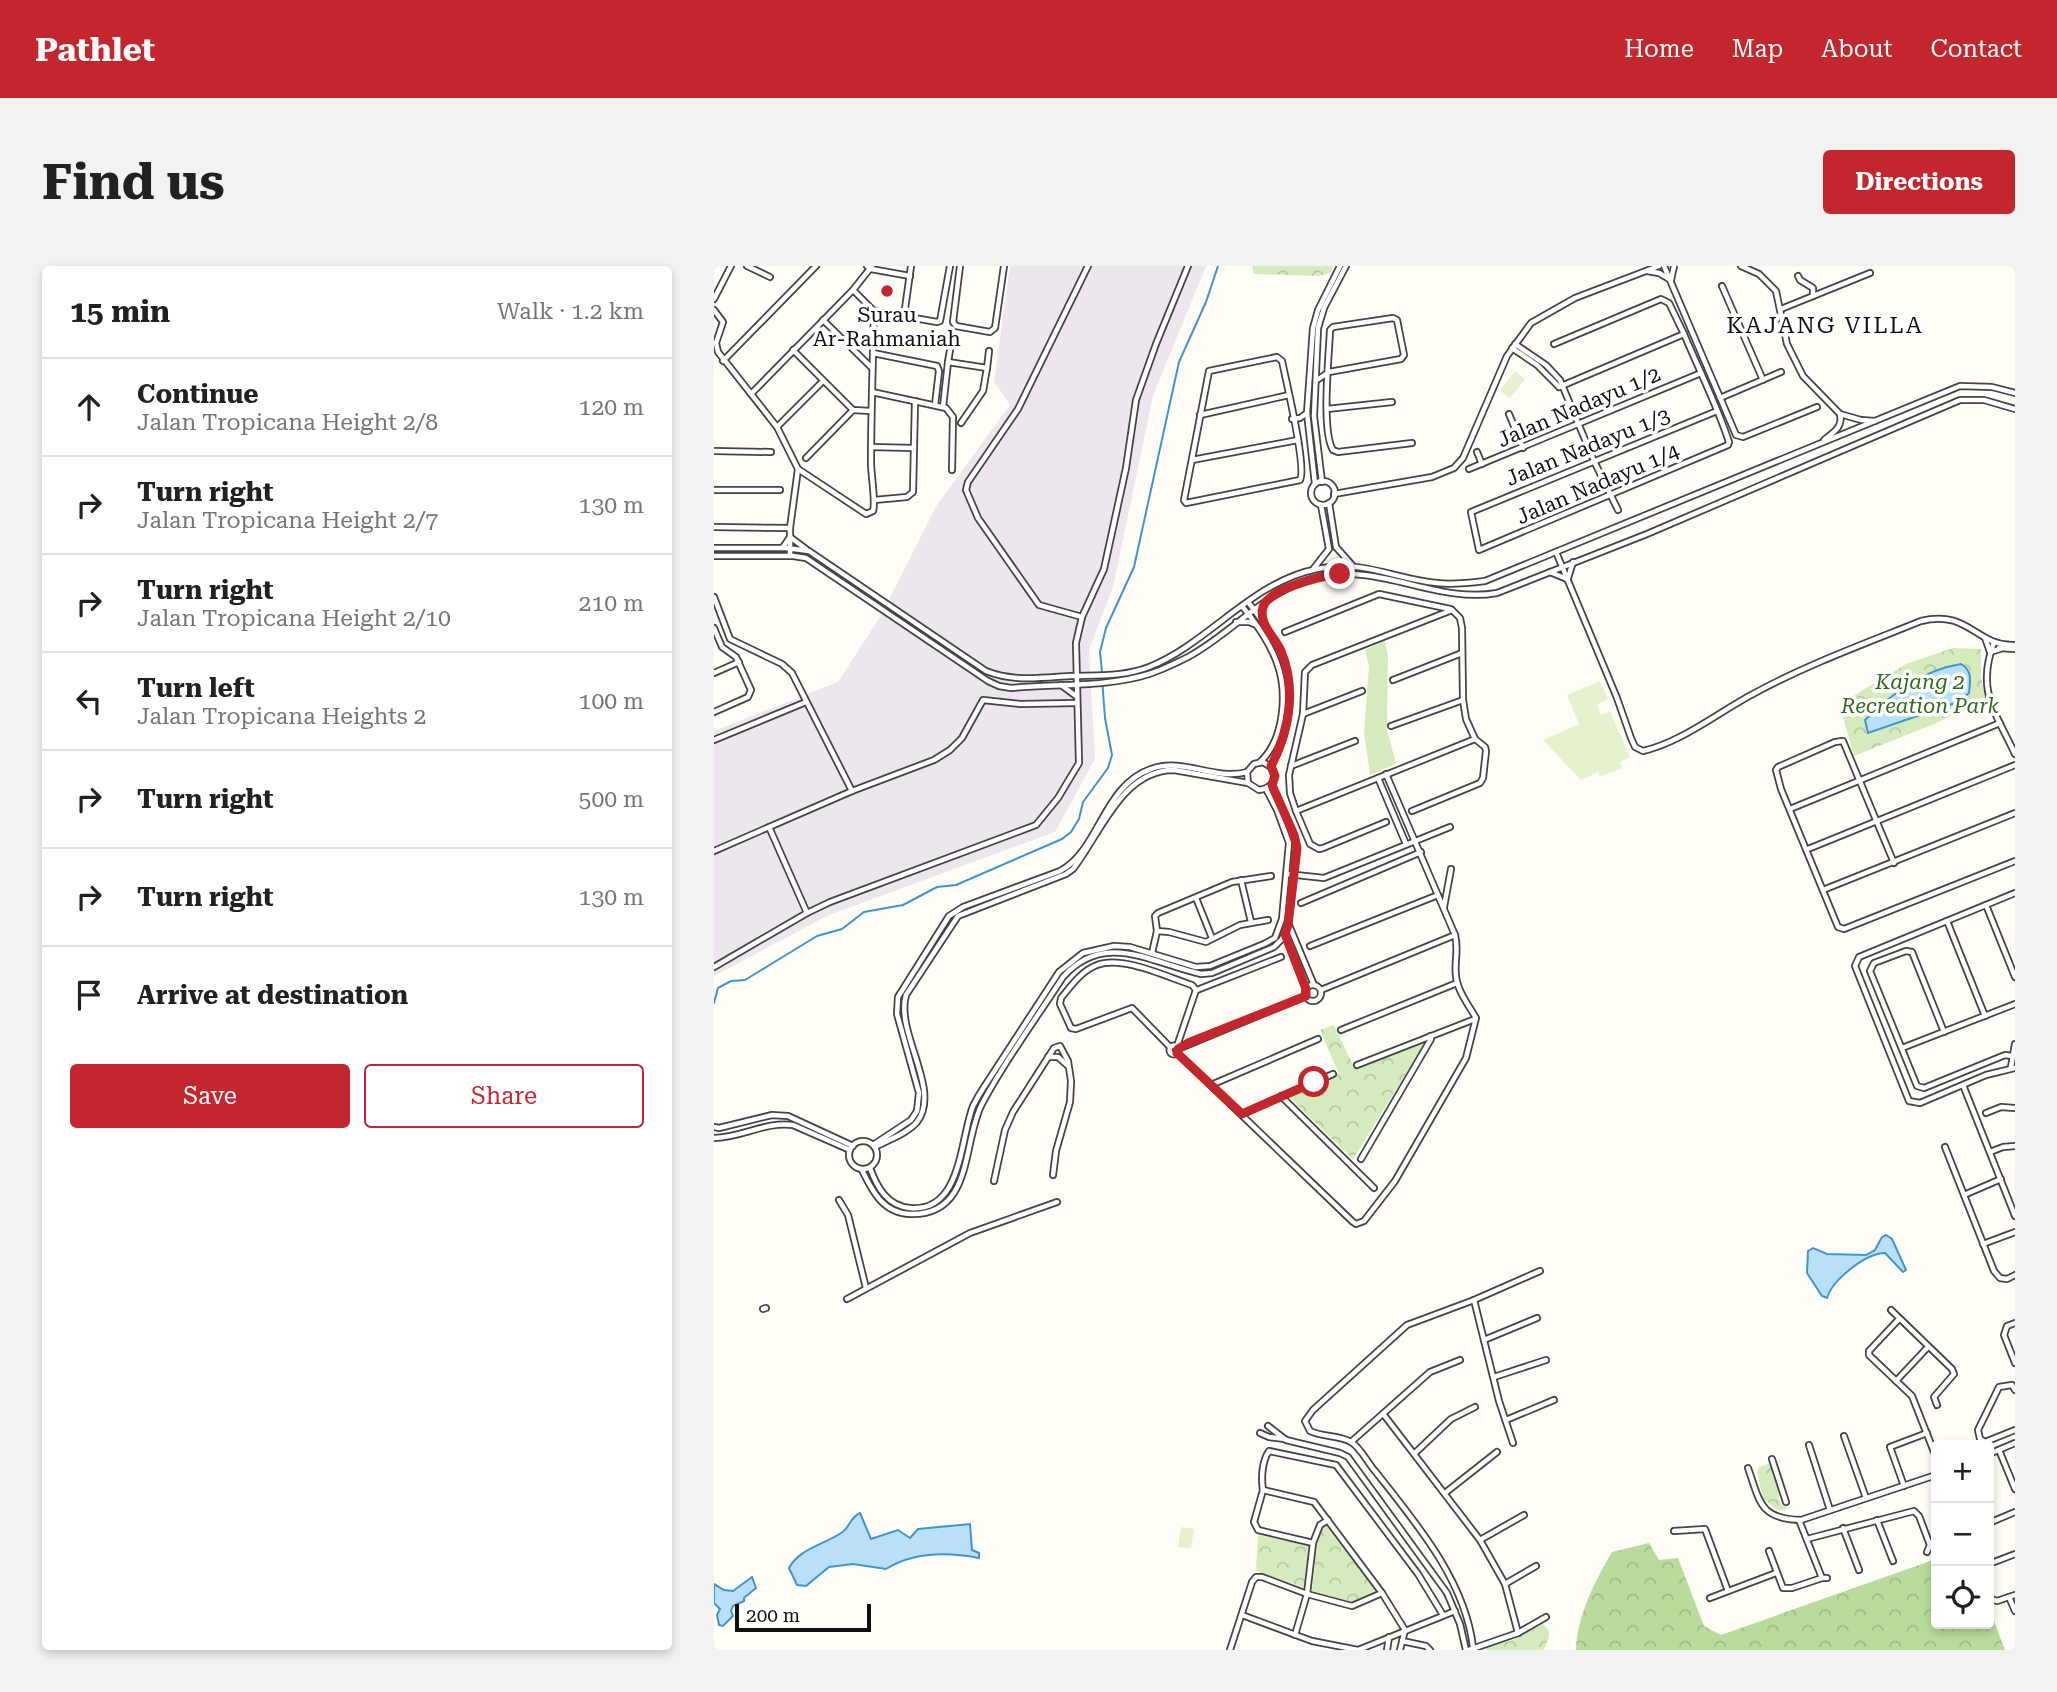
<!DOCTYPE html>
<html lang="en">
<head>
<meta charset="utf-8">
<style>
	:root { --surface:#fff; --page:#f2f2f2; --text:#202124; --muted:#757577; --line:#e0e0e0; --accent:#c4262e }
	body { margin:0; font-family:"Roboto Serif",serif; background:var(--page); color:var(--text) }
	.controls { position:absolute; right:21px; bottom:21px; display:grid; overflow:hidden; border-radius:7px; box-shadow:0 4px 10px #0003 }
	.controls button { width:63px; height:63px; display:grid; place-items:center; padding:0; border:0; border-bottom:2px solid var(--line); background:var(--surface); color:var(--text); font:35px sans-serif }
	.scale { position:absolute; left:21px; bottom:18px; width:136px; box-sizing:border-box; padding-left:7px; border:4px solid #111; border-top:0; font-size:19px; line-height:24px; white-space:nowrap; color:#111; -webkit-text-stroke:5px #fff; paint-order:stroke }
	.stop { position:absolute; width:21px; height:21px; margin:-16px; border:5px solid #c4262e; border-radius:50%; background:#fff }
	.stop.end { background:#c4262e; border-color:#fff; box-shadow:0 2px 7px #0008 }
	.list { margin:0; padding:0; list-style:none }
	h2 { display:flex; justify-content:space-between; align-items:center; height:91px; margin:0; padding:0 28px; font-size:30px }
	h2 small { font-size:23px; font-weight:400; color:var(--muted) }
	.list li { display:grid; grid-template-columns:46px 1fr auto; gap:21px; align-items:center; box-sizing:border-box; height:98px; padding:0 28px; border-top:2px solid var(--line) }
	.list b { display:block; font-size:26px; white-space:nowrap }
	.list p { margin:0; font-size:23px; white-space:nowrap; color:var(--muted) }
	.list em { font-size:23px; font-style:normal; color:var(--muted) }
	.actions { display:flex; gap:14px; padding:21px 28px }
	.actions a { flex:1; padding:16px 0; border:2px solid var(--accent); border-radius:7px; text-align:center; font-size:24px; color:var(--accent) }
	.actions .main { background:var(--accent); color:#fff }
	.icon { flex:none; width:38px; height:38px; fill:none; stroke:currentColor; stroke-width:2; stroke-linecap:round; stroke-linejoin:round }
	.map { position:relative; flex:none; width:1301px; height:1384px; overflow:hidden; border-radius:7px }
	header { display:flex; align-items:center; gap:42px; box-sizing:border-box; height:98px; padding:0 35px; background:var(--accent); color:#fff }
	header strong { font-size:33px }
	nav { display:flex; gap:38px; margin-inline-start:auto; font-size:24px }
	.intro { display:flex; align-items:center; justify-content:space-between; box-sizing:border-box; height:168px; padding:0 42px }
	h1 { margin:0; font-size:49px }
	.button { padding:18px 32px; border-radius:7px; background:var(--accent); color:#fff; font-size:24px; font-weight:700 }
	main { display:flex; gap:42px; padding:0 42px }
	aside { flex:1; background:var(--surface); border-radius:7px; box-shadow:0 4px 10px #0003 }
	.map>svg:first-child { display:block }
	.industrial { fill:#eee6ef }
	.grass { fill:#d5ebbd }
	.forest { fill:url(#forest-crowns) }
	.park { fill:url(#park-crowns) }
	.pitch { fill:#e6f2cf }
	.water { fill:#b9e0f7; stroke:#3f96cf; stroke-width:2 }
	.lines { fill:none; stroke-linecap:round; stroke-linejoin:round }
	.stream { stroke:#3f96cf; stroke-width:2 }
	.minor-casing { stroke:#444; stroke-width:8 }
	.minor { stroke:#fff; stroke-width:4.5 }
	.route { stroke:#c4262e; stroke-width:9 }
	.poi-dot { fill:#c4262e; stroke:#fff; stroke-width:2.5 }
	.labels { text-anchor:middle; stroke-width:7; stroke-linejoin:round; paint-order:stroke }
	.poi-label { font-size:21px; fill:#111; stroke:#fff }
	.street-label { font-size:21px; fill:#111; stroke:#fff }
	.park-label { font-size:21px; font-style:italic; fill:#2f6b1f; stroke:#fff }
	.neighbourhood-label { font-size:23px; letter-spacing:2px; fill:#111; stroke:#fff }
</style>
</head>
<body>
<header>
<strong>Pathlet</strong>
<nav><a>Home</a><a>Map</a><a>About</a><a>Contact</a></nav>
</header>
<div class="intro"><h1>Find us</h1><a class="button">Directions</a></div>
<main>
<aside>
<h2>15 min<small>Walk · 1.2 km</small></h2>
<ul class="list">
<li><svg class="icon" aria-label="ahead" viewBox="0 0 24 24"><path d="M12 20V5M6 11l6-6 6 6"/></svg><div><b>Continue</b><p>Jalan Tropicana Height 2/8</p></div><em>120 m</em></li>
<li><svg class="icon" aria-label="right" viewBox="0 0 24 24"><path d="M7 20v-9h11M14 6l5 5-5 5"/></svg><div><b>Turn right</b><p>Jalan Tropicana Height 2/7</p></div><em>130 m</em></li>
<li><svg class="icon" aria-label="right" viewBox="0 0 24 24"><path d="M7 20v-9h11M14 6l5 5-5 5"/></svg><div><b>Turn right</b><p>Jalan Tropicana Height 2/10</p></div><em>210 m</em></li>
<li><svg class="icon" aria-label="left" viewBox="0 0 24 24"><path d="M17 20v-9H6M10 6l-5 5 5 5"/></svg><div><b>Turn left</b><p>Jalan Tropicana Heights 2</p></div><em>100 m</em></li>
<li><svg class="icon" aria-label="right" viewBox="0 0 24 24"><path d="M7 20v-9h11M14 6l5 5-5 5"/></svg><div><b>Turn right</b></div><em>500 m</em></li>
<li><svg class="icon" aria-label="right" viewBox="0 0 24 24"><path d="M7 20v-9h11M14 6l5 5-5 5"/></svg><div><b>Turn right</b></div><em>130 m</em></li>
<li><svg class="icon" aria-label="arrive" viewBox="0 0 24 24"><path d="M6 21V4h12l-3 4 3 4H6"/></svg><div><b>Arrive at destination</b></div></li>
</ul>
<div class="actions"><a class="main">Save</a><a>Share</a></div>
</aside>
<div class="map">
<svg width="1301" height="1384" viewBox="0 0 1301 1384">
	<defs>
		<pattern id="forest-crowns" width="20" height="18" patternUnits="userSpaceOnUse" patternTransform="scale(1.75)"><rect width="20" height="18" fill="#b9dc9c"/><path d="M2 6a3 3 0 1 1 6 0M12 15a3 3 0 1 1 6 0" fill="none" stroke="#9ebc85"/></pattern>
		<pattern id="park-crowns" width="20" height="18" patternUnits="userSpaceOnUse" patternTransform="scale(1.75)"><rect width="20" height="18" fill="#d5ebbd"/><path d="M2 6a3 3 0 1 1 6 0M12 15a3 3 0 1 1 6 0" fill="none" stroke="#b6c8a1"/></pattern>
	</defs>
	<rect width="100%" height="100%" fill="#fffdf5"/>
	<!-- industrial -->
	<path class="industrial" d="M296,0H492L439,130L399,321L375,384L381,493L341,566L115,649L0,710V465L124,416L166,351L223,239L296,139L280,116Z"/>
	<!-- grass -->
	<path class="grass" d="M671,375L674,391L673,464L682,498L656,509L650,466L655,400L651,384Z"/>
	<!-- forest -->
	<path class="forest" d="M935,1277L945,1294L964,1292L990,1360L1007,1369L1222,1293V1358H1275V1342L1291,1384H862C863,1350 881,1315 898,1286Z"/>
	<!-- park -->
	<g class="park">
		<path d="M538,0H619L616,7L605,10L540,8Z"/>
		<path d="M1239,382L1267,383V411L1272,434L1220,458L1140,490L1129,451L1141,429L1192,398Z"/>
		<path d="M620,759L640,801L710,773L712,775L639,893L574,830L625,808L606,764Z"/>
		<path d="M1057,1197L1066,1230L1064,1231L1067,1238H1071L1072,1243L1064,1245L1049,1232L1043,1206L1045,1201Z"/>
		<path d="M608,1259H613L661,1323L660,1327L638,1336L598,1325L604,1266Z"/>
		<path d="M544,1269L596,1279L591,1322L542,1305Z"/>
		<path d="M829,1358C839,1366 835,1374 829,1384H772L771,1381L796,1375Z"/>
	</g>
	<!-- pitch -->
	<g class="pitch">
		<path d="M801,105L811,113L796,132L786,125Z"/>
		<path d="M886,415L894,433L883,439L887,449L896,445L916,491L906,496L908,502L886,511L884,506L867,514L829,474L865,458L853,429Z"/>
		<path d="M467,1261L480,1263L477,1282L464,1281Z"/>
	</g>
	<!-- water -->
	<g class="water">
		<path d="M1247,398C1259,405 1256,415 1255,427L1244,436L1154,467L1151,454C1178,428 1208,404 1247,398Z"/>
		<path d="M1172,969L1178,973L1192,1004L1189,1006L1171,987C1152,987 1118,1014 1113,1032L1108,1030L1093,1007L1094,985L1099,982L1113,988L1152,989L1161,984L1168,971Z"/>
		<path d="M146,1247L157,1273L184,1264L196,1272L204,1263L256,1258L258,1284L265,1287V1292C234,1286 199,1286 172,1303L139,1298L115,1301L92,1320L83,1319L75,1302C85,1283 109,1279 127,1267C136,1262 135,1252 146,1247Z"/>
		<path d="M38,1311L42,1322L30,1332V1335L19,1340L17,1345L19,1350L9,1360L5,1359L3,1349L6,1343L0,1337V1318L10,1324L19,1325Z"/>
	</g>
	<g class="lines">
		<!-- stream -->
		<g class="stream">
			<path d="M388,406L386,386L392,362L420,301L465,96L492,36L504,0"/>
			<path d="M0,737L4,722L17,715L31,714L103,670L128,663L150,646L189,639L223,621L242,619L348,573L357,566L365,553L369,536L394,502L398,489L391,452L388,412"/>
		</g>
		<!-- minor casing -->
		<g class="minor-casing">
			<g id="minor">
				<path d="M33,0L56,11"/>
				<path d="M153,0L157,3L196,10"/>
				<path d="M246,0L239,56L242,60L276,66L281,62L290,0"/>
				<path d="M950,0L1022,169L1029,171L1103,141"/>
				<path d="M1027,0L1045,8L1062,25L1073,78L1089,110L1126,148L1147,154L1161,155"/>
				<path d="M933,5L945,7L957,14L960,0"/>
				<path d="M1084,10L1086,14L1099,22V30"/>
				<path d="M1008,20L1049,114"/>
				<path d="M139,24L160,45"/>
				<path d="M0,33L17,0"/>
				<path d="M1067,43L1156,7"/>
				<path d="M0,44L9,56L2,77L4,86L63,161L84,203L76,262V290"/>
				<path d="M160,45L223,56L226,55L236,0"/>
				<path d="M190,50L197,0"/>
				<path d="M109,54L158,102"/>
				<path d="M970,68C985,104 1003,139 1015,176L1014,179L765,284L757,246L1003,145"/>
				<path d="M801,78L832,99L846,114L880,195L904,244"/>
				<path d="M840,78L947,33L955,37L970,68L845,121"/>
				<path d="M798,82L823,99L845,121"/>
				<path d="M79,84L139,144L157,145"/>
				<path d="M159,87L223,100L225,105L221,139"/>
				<path d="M563,91L568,95C572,115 593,201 586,214L472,237L470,234L495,105Z"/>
				<path d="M9,95L102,0"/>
				<path d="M234,96L236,84"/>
				<path d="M273,102L275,85"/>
				<path d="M603,114L615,106L687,93L690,89L683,54L679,52L619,61L616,64C615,90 607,165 619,184L624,186L698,177"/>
				<path d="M158,126L232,142L239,151L238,204"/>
				<path d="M37,128L139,24L158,0"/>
				<path d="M1006,132L1067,106"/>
				<path d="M229,141L234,96L273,102L269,125L247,157"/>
				<path d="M613,143L678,136"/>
				<path d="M795,148L809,182"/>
				<path d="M486,149L575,129"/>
				<path d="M578,153L586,152L593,147"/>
				<path d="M63,161L109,115"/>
				<path d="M1110,174C1120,166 1129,161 1126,148"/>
				<path d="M157,181L200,182"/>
				<path d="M0,185L57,186"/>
				<path d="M763,186L768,198"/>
				<path d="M92,192L139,144"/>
				<path d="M478,194L584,174"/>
				<path d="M84,203L152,248L159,245C162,236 157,209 157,197C157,146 159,96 160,45"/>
				<path d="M755,203L987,107"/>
				<circle cx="609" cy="227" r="12"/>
				<path d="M608,216L600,150L604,62L610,42L632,0"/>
				<path d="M601,218L593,147L599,62L604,44L626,0"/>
				<path d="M0,224H66"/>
				<path d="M620,228L718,211L740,202L749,192L793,90L817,57L861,32L945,0"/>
				<path d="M160,234L193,231L199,226L201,135"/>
				<path d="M615,237L622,281L638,299"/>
				<path d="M0,261L76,262"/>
				<path d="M69,281L76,271L92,283"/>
				<path d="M0,282H72L95,285L272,405C300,416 326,412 356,410C381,409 410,411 435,401C495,377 537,316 603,303C648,293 680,313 723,317C738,319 755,317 771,315L1246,120L1278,121L1301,127"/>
				<path d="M842,286L903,432L917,472L921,481L929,485C966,477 1005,446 1039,428C1092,399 1150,378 1207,355C1255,343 1262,381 1301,379"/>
				<path d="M0,290H79L92,292L274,415L285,420L297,422C340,418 395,421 435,408C448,404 462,397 474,391C519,367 553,322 605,311C666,297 724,338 783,327L933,268L1246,134H1270L1301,143"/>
				<path d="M600,302L615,283L607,239"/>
				<path d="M836,306L853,313"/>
				<path d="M854,312L859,296"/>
				<path d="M0,331L16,373L68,398L78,407L138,525"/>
				<path d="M534,336C577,389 590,437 557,501C564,512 559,522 545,524L534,517L533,506L540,498L549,496L557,501"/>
				<path d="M528,340C541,356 556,377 563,397C574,427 570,474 546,496"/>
				<path d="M368,351L325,339L264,252L252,224L254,216L304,143L374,0"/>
				<path d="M548,353V343L552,335"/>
				<path d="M522,356H535L540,358"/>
				<path d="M0,362L8,381L22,391L37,424L34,431L0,446"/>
				<path d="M571,366L665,328L736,343"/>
				<path d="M1271,372L1276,386L1286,383"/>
				<path d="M1280,376C1262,425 1281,445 1301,488"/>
				<path d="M1285,382L1301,383"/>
				<path d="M0,407L25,396"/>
				<path d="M679,414L748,387"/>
				<path d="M347,419L362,430"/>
				<path d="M589,448L648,425"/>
				<path d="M677,460L749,434"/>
				<path d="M0,474L92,436"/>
				<path d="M577,500L641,475"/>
				<path d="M664,512L692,578"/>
				<path d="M1076,543L1286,457"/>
				<path d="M582,545L761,473"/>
				<path d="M698,545L766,517L769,512L772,485L771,481L761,473L752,453L749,434L748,362L746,352L738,344"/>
				<path d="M672,556L609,582L605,583L596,578L582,545L576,527L575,509L589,448L591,406L598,399L738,344"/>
				<path d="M55,561L93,647"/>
				<path d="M1094,583L1301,499"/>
				<path d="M0,585L138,525L220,494L236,484L248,472L269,434L306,438L363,437"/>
				<path d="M1180,597L1129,475L1121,476L1064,501L1062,504L1067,523L1124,661L1130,663L1301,595"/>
				<path d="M573,608L610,612L736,561"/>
				<path d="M527,614L537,656"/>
				<path d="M1109,624L1301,547"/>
				<path d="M1301,627L1145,691L1141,700L1195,835L1206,837L1272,809L1301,802"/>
				<path d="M482,632L498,672"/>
				<path d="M587,637L707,586"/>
				<path d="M1272,639L1301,711"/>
				<path d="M730,641L737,603"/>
				<path d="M1233,655L1271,750"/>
				<path d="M575,659L600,719"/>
				<path d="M443,665L455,666L492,676L526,659L554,654"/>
				<path d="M571,669L592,723"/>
				<path d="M596,680L724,629"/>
				<path d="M438,687L443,665L441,650L444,647L518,616L557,610"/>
				<path d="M0,701L93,647L116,636L322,559L344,532L365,497L362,377L368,351L390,303L412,202L422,134L442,78L474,0"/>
				<circle cx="599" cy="727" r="8"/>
				<path d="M483,724L567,691"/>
				<path d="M607,724L741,669"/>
				<path d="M627,764L743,717"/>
				<path d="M1230,766L1198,686L1192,685L1160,697L1156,705L1203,820L1210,822L1291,789L1298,790"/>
				<circle cx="460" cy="784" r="4.5"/>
				<path d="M456,781L418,742L362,763L357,762L346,738L347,732C357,720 367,705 383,699C408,689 453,711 478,719L482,724L463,780"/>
				<path d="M1188,782L1301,738"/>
				<path d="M464,783L592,730"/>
				<path d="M463,787L639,956L642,958L650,955L681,915L752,792L762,752C755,740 743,724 742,710C740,696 745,684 741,669L672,508"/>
				<path d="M334,791H344L353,799"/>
				<path d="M643,799L761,753"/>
				<path d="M1297,801L1301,778"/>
				<path d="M497,819L604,773"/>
				<path d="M1249,819L1301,950"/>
				<path d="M567,830L660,922"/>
				<path d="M1272,847L1287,841L1301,842"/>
				<path d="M528,848L619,808"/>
				<path d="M0,861L5,862L58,849L74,850L139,880"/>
				<path d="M0,872C27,872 52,855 79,859L136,884"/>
				<circle cx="149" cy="889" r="14"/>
				<path d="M159,879L197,854L203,845L205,827L183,748L184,731L235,650L249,641L346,605C385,585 389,519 437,503C469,491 501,515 533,506"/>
				<path d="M161,881C174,874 194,867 203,856C228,824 181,767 192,729L244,650L352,608L359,603C387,567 408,504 460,504L534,517"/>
				<path d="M1231,881L1280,1005L1286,1012L1293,1013L1301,1009"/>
				<path d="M1276,886L1289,881L1301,880"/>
				<path d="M647,893L717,773L716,770"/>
				<path d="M156,902C163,921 173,940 196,942C248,947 246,873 259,840C262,834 266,827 270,821L345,706L369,687L400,680L416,681L482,701L496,700L550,678L561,672L568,653L575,577L563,544L552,523"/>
				<path d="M148,904C158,925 169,947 196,948C260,950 248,876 268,838C291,794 322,753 349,711C391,664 437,697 487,708L498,707L560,681L568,673L574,658L583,582L580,569L557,519"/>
				<path d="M280,915L291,864L299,846L340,782L346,780L354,795L357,815L356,836L342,885L339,909"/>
				<path d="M1250,929L1287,913"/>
				<path d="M125,934L134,949L152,1022"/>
				<path d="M1269,978L1301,966"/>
				<path d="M133,1033L256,967L343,936"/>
				<path d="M760,1034L785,1135L799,1177"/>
				<path d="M49,1043L52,1042"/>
				<path d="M1177,1044L1238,1103L1240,1108L1220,1131L1223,1139"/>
				<path d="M1185,1053L1155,1085V1089L1198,1130L1222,1191"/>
				<path d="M1301,1057L1293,1060L1290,1069L1301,1097"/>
				<path d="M770,1074L823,1052"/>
				<path d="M780,1111L832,1094"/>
				<path d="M1182,1115L1214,1081"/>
				<path d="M1301,1124L1298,1119L1285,1121L1264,1164L1266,1173L1271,1176L1301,1164"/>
				<path d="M670,1149L766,1274L791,1318L804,1367"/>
				<path d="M792,1154L840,1134"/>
				<path d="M554,1160L572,1174L626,1187L634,1191L733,1327L746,1358L752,1384"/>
				<path d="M546,1167L555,1171L571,1173"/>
				<path d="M1130,1170L1152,1232"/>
				<path d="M637,1176L716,1106L746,1094"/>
				<path d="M1095,1179L1116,1244"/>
				<path d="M1285,1184L1301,1223"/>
				<path d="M701,1187L737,1153L761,1141"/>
				<path d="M1275,1188L1301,1177"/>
				<path d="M1058,1193L1072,1236"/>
				<path d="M1034,1202C1046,1235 1045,1253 1087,1254L1222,1209"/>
				<path d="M1190,1220L1176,1181L1213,1167"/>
				<path d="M549,1224C547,1212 548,1195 555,1185L622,1199L704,1308L729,1349"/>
				<path d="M731,1227L783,1186"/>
				<path d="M1085,1254L1108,1312H1113"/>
				<path d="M1163,1254L1179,1295"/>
				<path d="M1275,1257L1301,1246"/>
				<path d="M1129,1262L1145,1304"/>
				<path d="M960,1265L991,1263L1014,1325"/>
				<path d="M1093,1273L1200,1245L1205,1250L1216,1279L1213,1286"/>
				<path d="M766,1274L810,1249"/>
				<path d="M599,1277L544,1264L540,1256L549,1224L600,1236L668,1327L691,1364L686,1384"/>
				<path d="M1055,1285L1069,1322H1078L1108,1312"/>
				<path d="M1275,1298L1301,1288"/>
				<path d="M791,1318L822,1300"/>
				<path d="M1275,1326L1277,1333L1283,1335L1301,1329"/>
				<path d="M1295,1331L1301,1345"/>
				<path d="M996,1332L1062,1307"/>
				<path d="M528,1349L598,1375L644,1384L741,1345"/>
				<path d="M581,1369L593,1328L599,1277L606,1259L614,1254"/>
				<path d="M688,1375L712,1380L716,1384"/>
				<path d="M759,1381C751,1314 702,1257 661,1205C654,1197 646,1181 637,1176C626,1169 608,1171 596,1165L591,1155L599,1144L693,1059L760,1034L826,1005"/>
				<path d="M516,1384L538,1316L542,1311H548L593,1328L638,1340L668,1327"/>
				<path d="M673,1384L675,1371"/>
				<path d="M755,1384L804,1367L832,1351"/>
			</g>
		</g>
		<!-- minor -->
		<use href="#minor" class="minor"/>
	</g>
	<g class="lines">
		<!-- route -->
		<path class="route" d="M600,816L528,848L463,787L464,783L474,777L592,730V723L571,668L574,659L583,582L580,569L558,519L561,510L557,500C575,465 583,423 567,385C561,371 544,358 549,341C555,322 608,310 626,308"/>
	</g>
	<!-- markers -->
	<circle class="poi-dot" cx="173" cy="25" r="7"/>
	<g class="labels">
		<!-- poi labels -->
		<g class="poi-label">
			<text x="173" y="56">Surau<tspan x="173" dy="24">Ar-Rahmaniah</tspan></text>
		</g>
		<!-- street labels -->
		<g class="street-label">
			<text transform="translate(865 141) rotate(-23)" y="7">Jalan Nadayu 1/2</text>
			<text transform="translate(874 181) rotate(-22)" y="7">Jalan Nadayu 1/3</text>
			<text transform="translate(884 218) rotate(-23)" y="7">Jalan Nadayu 1/4</text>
		</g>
		<!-- park labels -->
		<g class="park-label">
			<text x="1206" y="423">Kajang 2<tspan x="1206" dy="24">Recreation Park</tspan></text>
		</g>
		<!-- neighbourhood labels -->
		<g class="neighbourhood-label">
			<text x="1111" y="67">KAJANG VILLA</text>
		</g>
	</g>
</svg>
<div class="controls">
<button>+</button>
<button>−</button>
<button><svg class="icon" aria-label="locate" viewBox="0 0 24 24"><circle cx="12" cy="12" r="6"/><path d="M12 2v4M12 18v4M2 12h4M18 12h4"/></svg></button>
</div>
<div class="scale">200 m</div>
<div class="stop" style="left:600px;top:816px"></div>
<div class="stop end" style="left:626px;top:308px"></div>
</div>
</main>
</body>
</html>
